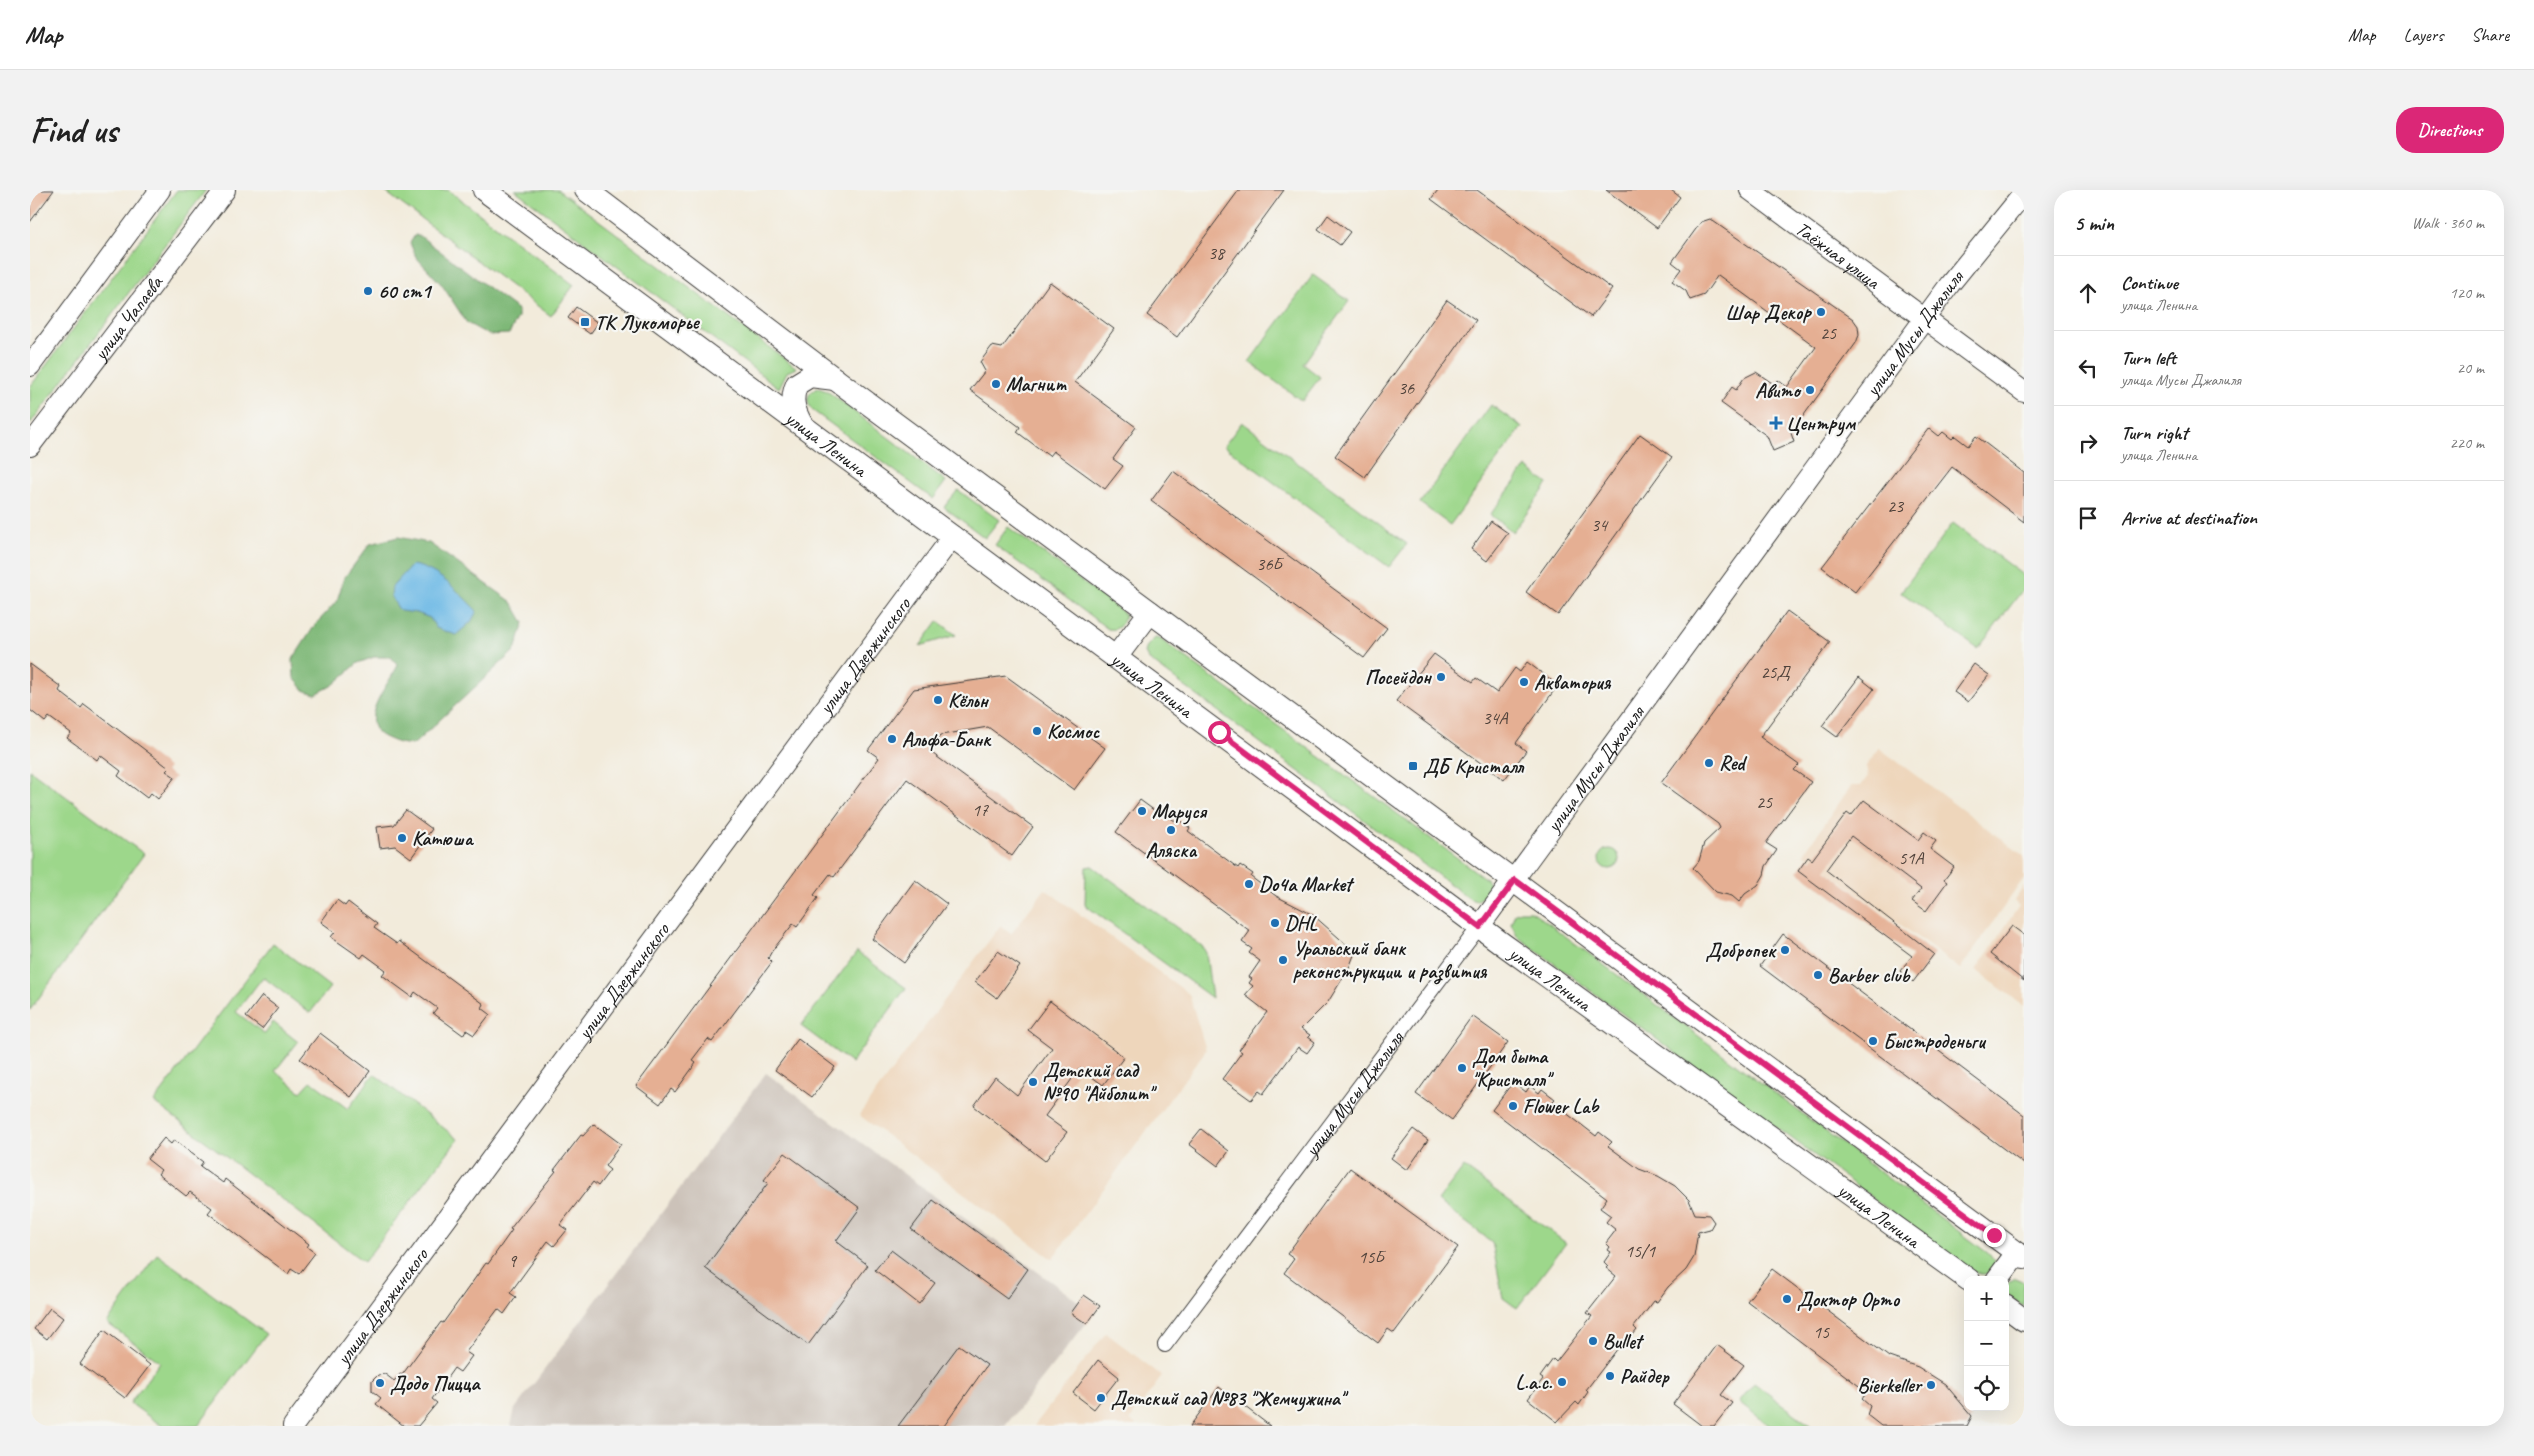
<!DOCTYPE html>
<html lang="en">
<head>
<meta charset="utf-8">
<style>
	:root { --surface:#fff; --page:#f2f2f2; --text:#222; --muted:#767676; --line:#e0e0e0; --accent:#db2777 }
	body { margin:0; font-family:Caveat,sans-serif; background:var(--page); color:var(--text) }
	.controls { position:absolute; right:15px; bottom:15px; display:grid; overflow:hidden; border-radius:10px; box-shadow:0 5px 20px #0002 }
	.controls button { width:45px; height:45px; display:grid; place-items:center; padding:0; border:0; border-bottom:1px solid var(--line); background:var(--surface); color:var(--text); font:25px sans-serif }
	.stop { position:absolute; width:15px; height:15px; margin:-11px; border:4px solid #db2777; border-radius:50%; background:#fff }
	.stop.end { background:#db2777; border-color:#fff; box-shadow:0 1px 5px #0008 }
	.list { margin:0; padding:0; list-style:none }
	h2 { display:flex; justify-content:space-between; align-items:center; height:65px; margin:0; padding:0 20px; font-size:21px }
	h2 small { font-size:16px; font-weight:400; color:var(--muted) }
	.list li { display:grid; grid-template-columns:32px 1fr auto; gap:15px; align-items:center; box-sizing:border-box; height:75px; padding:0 20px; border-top:1px solid var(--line) }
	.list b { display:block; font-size:19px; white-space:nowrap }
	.list p { margin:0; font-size:16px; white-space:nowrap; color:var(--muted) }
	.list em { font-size:16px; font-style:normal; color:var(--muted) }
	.icon { flex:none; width:28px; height:28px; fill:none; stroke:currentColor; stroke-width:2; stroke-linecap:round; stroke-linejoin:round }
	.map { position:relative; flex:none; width:1994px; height:1236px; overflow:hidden; border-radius:20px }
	header { display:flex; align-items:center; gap:30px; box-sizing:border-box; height:70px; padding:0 25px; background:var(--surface); border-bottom:1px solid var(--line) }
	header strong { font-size:24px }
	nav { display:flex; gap:28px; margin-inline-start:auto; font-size:18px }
	.intro { display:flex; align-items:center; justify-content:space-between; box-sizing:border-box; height:120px; padding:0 30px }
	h1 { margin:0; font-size:35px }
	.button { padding:12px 22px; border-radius:20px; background:var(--accent); color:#fff; font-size:18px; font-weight:700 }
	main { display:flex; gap:30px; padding:0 30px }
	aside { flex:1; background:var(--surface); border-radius:20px; box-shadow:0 5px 20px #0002 }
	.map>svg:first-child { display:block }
	.built { fill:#eed6bb }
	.industrial { fill:#ccc2b9 }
	.green { fill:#9dd78b; stroke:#5c7a54 }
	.forest { fill:#7eb877; stroke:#4d6a4a }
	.water { fill:#6bb8e5; stroke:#446a80 }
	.building { fill:#e5af93 }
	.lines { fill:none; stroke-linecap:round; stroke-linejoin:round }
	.street-casing { stroke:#3c3b39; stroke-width:16 }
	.secondary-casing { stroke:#3c3b39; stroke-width:22 }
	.primary-casing { stroke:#3c3b39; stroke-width:24 }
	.street { stroke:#fff; stroke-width:14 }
	.secondary { stroke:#fff; stroke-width:20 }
	.primary { stroke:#fff; stroke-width:22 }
	.route { stroke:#db2777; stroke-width:6 }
	.poi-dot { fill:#1f6fb2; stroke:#f6f6f2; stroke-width:2 }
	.labels { text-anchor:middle; stroke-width:4.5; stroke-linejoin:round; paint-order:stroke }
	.number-label { font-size:18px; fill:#4e413a }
	.street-label { font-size:20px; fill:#1c1c1c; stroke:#f6f6f2 }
	.poi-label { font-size:20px; font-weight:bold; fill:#1c1c1c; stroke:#f6f6f2; text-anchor:start }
</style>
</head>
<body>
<header>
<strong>Map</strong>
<nav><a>Map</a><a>Layers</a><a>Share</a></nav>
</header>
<div class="intro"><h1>Find us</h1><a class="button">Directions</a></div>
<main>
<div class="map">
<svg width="1994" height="1236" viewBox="0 0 1994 1236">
	<rect width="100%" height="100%" fill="#f6f6f2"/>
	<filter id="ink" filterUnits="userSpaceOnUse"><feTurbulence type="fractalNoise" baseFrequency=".02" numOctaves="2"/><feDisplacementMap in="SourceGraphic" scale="10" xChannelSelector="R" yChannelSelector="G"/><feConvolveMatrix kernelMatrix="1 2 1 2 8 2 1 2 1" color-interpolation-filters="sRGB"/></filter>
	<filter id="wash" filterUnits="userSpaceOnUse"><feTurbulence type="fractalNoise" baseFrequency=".0096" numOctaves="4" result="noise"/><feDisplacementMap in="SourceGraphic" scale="20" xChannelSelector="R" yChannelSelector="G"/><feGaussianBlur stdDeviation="1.12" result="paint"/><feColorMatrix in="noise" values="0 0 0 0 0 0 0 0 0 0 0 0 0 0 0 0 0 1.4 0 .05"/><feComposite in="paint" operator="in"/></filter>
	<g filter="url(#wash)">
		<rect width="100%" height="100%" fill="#f2ebdb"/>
		<!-- built -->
		<g class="built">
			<path d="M1849,558L1994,666V688L1930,779L1774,663L1821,596H1831L1838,586L1836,576Z"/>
			<path d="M1994,696V816L1946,780L1989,716L1984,711Z"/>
			<path d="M1015,699L1159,804L1176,860L1022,1069L829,925L970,736L981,744Z"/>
			<path d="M1076,1143L1132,1186L1100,1230L1107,1236H1004Z"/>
		</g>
		<!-- industrial -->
		<path class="industrial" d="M736,883L1049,1112L1054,1105L1070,1116L975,1236H481L485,1219Z"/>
		<!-- green -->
		<g class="green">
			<path d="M147,0H176L0,234V197Z"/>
			<path d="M353,0H418L544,95L521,126Z"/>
			<path d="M485,0H528L767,178L757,182L749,198Z"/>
			<path d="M1283,85L1319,111L1273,174L1290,187L1272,211L1219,172Z"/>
			<path d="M788,198L797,201L916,291L903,309L782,220C776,211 776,203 788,198Z"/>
			<path d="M1461,215L1492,237L1420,335L1390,313Z"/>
			<path d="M1212,232L1377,354L1359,377L1194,256Z"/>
			<path d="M1496,277L1518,294L1483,342L1460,325Z"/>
			<path d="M928,300L969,330L955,348L914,317Z"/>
			<path d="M1923,333L1994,386V398L1948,459L1871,402Z"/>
			<path d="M978,337L1093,422L1095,426C1092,435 1088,441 1078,439L965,355Z"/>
			<path d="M908,431L926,445L890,456Z"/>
			<path d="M1125,448L1130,449L1456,689L1459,694L1457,705L1446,711L1440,709L1118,469L1115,463L1117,456Z"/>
			<path d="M0,580L114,664L0,820Z"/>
			<circle cx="1579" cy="669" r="10"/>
			<path d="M1062,676L1172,756L1176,763L1182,808L1055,715L1056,677Z"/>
			<path d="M1490,721H1501L1506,724L1959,1064L1964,1071L1965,1077C1958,1085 1953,1086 1943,1082L1488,747L1481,733L1485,723Z"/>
			<path d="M243,753L300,797L280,823L233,787L206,822L235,844L243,832L268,852L245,881L271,902L281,891L318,919L344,884L428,949L334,1072L124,912Z"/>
			<path d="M827,762L876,798L821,873L771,836Z"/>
			<path d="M1434,977L1536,1053L1487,1118L1473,1108L1462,1052L1408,1011Z"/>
			<path d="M127,1064L236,1144L168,1236H132L100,1213L130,1172L77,1133Z"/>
			<path d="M1985,1088L1994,1092V1117L1980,1107L1976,1101L1977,1094Z"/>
			<path d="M1724,1193L1781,1236H1740L1709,1212Z"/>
		</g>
		<!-- forest -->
		<g class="forest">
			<path d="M385,45L390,46L488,120V127L479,144L459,145L437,133L412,95L386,67L380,53Z"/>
			<path d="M368,347L399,353L482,412L494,433L485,460L384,554C371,555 365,552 354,547C325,532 359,494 368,475L361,467H344L328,473L303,495L286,504L275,501L264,488L263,469L285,435L307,411L314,388L340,354Z"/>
		</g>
		<!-- water -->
		<path class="water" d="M382,375C409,379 429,403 447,421L441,432L426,445L406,438L400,428L387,423L370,421L361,407L362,397Z"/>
		<g id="blocks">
			<!-- building -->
			<g class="building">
				<path d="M0,0H24L0,32Z"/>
				<path d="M1209,0H1254L1147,147L1117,125Z"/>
				<path d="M1408,0H1447L1582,99L1561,127L1401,9Z"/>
				<path d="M1576,0H1641L1650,7L1627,38Z"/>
				<path d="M1298,25L1320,42L1310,55L1288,39Z"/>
				<path d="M1680,29L1823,129L1828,136L1829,145L1826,153L1761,243L1764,252L1743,261L1737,246L1691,213L1702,197L1706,200L1714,188L1726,182L1745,195L1748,190L1757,197L1786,157L1688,85L1674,105L1660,110L1656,101L1642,91L1651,79L1642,72L1671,32Z"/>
				<path d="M1020,92L1084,139L1045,192L1106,237L1083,269L1093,276L1075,299L1023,261L1019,266L987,242L990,237L940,200L955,181L950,172L962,156L972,158Z"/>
				<path d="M1417,110L1446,130L1335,287L1305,266Z"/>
				<path d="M546,117L568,133L560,144L538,128Z"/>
				<path d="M1899,238L1909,246L1913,242L1922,249L1925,246L1938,256L1946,246L1994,283V332L1922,277L1825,402L1792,377Z"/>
				<path d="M1610,244L1642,267L1528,425L1496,402Z"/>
				<path d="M1143,281L1357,438L1334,468L1121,311Z"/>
				<path d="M1461,331L1478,343L1457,371L1441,359Z"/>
				<path d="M1757,421L1800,452L1730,547L1769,575L1764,580L1781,592L1736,653L1747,660L1736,676L1734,685L1728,695L1715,704L1709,712L1702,706L1686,702L1663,678L1669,671L1674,653L1690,638L1688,634L1631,593Z"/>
				<path d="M1404,464L1443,492L1446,488L1467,503L1485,478L1490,482L1497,472L1528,495L1486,553L1496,561L1474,590L1366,511Z"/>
				<path d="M0,474L31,497L29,501L51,518L54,514L139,578L136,581L145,587L128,609L121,603L117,608L88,586L91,581L70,565L67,570L37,548L41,543L19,527L15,532L0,520Z"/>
				<path d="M1944,474L1959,485L1938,512L1924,502Z"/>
				<path d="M976,486L1075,558L1044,600L958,537L911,545L899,561L1003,637L982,666L877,589L804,687L800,684L784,705L788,708L767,737L763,734L742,761L738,768L742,772L682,852L678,849L662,870L666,873L645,902L641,899L630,914L606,896L849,568L838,560L884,499Z"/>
				<path d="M1829,487L1844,499L1807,547L1792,536Z"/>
				<path d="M1110,610L1125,621L1127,618L1145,631L1146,628L1160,638L1158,641L1208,678L1210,675L1223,684L1221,687L1246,706L1283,725L1318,756L1326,760L1319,778L1298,812L1271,839L1280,845L1278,847L1285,852L1277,863L1268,857L1233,904L1229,901L1221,910L1192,889L1212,862L1209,860L1237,822L1215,805L1223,796L1219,793L1222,789L1219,787L1230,771L1219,763L1222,759L1212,752L1220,741L1086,642Z"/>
				<path d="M1834,610L1888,650L1894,642L1906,651L1900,659L1924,677L1914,690L1917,692L1896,721L1882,711L1891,699L1821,646L1796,680L1904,764L1883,792L1870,781L1882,766L1768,681L1778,667L1782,670L1817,623L1821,626Z"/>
				<path d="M376,620L402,639L381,668L365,656L350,658L347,637L364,635Z"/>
				<path d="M885,690L917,714L874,773L842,749Z"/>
				<path d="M307,710L315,716L318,712L347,734L344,738L367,754L369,751L454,814L452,818L460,824L444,845L436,840L433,845L403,823L407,818L385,802L382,807L352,785L356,780L334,764L331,768L301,747L305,742L291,732Z"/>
				<path d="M1982,736L1994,745V791L1960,764Z"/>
				<path d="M1753,744L1994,925V974L1730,776Z"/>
				<path d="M968,761L990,776L967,808L945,792Z"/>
				<path d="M232,806L248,818L232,839L216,827Z"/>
				<path d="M1020,811L1094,867L1073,895L1050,878L1015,926L1037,942L1015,971L944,916L965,887L987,905L1022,858L998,840Z"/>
				<path d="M1442,826L1478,852L1422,930L1386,904Z"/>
				<path d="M290,843L340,881L321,907L270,869Z"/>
				<path d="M768,849L805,877L782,907L745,880Z"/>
				<path d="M1483,892L1496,902L1500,896L1509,903L1512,899L1525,909L1522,912L1566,946L1569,942L1582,952L1578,956L1609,979L1628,986L1645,996L1659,1010L1665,1024L1679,1025L1684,1032L1680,1039L1668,1042L1664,1067L1656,1080L1638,1097L1627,1112L1624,1111L1604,1137L1607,1140L1598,1151L1595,1149L1556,1200L1558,1202L1549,1215L1546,1212L1527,1232L1498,1209L1513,1189L1510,1187L1523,1169L1526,1172L1562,1126L1557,1123L1586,1086L1576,1078L1578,1076L1574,1072L1581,1062L1578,1060L1580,1057L1576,1053L1586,1040L1576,1032L1581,1026L1570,1018L1577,1008L1462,920Z"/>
				<path d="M564,934L591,954L575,976L580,980L568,996L563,992L530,1035L537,1040L524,1056L518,1051L480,1103L486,1107L474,1124L468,1119L436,1162L442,1166L430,1182L424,1178L402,1209L407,1213L388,1236H374L346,1214L351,1208L342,1201V1191L348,1185L355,1184L364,1191L370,1184L372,1185L411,1132L413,1133L456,1073L458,1074L463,1067L482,1040L480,1039L526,981L524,980L551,945L553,946Z"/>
				<path d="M1171,939L1199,961L1188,976L1159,954Z"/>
				<path d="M1383,939L1398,950L1377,980L1361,968Z"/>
				<path d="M134,948L141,954L144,950L173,972L170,976L193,993L195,989L279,1054L277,1057L285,1063L269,1084L261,1079L258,1084L178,1023L182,1018L160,1002L156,1006L128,984L131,980L117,969Z"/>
				<path d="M755,963L830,1018L806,1051L838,1075L778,1155L675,1078L738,993L734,990Z"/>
				<path d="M1320,978L1428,1057L1364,1143L1358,1139L1348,1153L1254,1083L1264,1069L1257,1064Z"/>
				<path d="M903,1010L998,1079L977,1109L881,1039Z"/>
				<path d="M861,1060L905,1093L889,1114L845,1080Z"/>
				<path d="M1742,1079L1859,1167L1888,1177L1915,1194L1942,1226L1937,1236H1851L1837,1225L1840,1216L1832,1209L1837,1202L1717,1111Z"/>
				<path d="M1054,1105L1070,1116L1057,1134L1041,1123Z"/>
				<path d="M20,1118L33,1128L17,1149L4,1139Z"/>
				<path d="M74,1140L120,1175L95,1208L50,1174Z"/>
				<path d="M929,1155L957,1175L914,1236H868Z"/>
				<path d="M1687,1155L1714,1175L1691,1205L1702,1213L1684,1236H1672L1643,1214Z"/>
				<path d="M1068,1170L1089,1187L1064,1219L1043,1203Z"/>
				<path d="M1189,1197L1240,1236H1160Z"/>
			</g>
		</g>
	</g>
	<g filter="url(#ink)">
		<use href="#blocks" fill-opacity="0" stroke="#3c3b39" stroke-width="1"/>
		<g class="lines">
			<!-- street casing -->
			<g class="street-casing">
				<g id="street">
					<path id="s1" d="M1135,1155L1449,737"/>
				</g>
			</g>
			<!-- secondary casing -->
			<g class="secondary-casing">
				<g id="secondary">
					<path id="s2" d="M1720,0L1994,202"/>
					<path d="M0,176L130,0"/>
					<path id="s3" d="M0,256L195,0"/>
					<path id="s4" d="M1449,737L1920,94L1994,3"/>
					<path id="s5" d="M263,1236L923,346"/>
				</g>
			</g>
			<!-- primary casing -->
			<g class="primary-casing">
				<g id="primary">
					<path id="s6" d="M454,0L1474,755L1939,1090"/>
					<path d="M556,0L805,189L1994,1068"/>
					<path d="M772,235C764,221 760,209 767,194L780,186L805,189"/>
					<path d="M1086,467L1120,422"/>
					<path d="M1967,1090L1987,1063"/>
					<path d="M1975,1116L1994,1130"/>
				</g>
			</g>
			<!-- street -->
			<use href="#street" class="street"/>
			<!-- secondary -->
			<use href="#secondary" class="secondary"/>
			<!-- primary -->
			<use href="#primary" class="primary"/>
		</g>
	</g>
	<g class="lines" filter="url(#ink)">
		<!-- route -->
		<path class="route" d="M1189,542L1450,737L1485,690L1964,1045"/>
	</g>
	<!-- markers -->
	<g class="poi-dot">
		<circle cx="338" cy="101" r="5"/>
		<circle cx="1791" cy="122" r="5"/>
		<rect x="550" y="127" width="10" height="10" rx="2.5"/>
		<circle cx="966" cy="194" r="5"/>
		<circle cx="1780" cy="200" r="5"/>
		<path d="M1743.5 225.5h5v5h5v5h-5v5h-5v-5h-5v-5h5z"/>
		<circle cx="1411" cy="487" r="5"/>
		<circle cx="1494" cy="492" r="5"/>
		<circle cx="908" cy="510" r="5"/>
		<circle cx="1007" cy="541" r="5"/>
		<circle cx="862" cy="549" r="5"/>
		<circle cx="1679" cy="573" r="5"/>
		<rect x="1378" y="571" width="10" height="10" rx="2.5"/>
		<circle cx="1112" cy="621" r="5"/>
		<circle cx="1141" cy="640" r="5"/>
		<circle cx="372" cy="648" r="5"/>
		<circle cx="1219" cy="694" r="5"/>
		<circle cx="1245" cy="733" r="5"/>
		<circle cx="1755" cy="760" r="5"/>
		<circle cx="1253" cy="770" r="5"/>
		<circle cx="1788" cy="785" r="5"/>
		<circle cx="1843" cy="851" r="5"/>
		<circle cx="1432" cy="878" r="5"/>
		<circle cx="1003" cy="892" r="5"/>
		<circle cx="1483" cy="916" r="5"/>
		<circle cx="1757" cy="1109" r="5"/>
		<circle cx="1563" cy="1151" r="5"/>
		<circle cx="1580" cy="1186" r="5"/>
		<circle cx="1532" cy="1192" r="5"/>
		<circle cx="350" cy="1193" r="5"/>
		<circle cx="1901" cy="1195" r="5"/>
		<circle cx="1071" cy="1208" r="5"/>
	</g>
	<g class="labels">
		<!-- number labels -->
		<g class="number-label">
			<text x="1186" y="69">38</text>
			<text x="1798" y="149">25</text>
			<text x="1376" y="204">36</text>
			<text x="1865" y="322">23</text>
			<text x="1569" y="341">34</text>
			<text x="1239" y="380">36Б</text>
			<text x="1745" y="488">25Д</text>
			<text x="1465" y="534">34А</text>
			<text x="1734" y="618">25</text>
			<text x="950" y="626">17</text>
			<text x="1881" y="674">51А</text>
			<text x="1610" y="1067">15/1</text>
			<text x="1341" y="1073">15Б</text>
			<text x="482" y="1077">9</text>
			<text x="1791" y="1148">15</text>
		</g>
		<!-- street labels -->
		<g class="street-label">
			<text dy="7" stroke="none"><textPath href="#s2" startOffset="109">Таёжная улица</textPath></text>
			<text dy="7" stroke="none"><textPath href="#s3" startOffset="161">улица Чапаева</textPath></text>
			<text dy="7" stroke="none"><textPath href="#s4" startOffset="736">улица Мусы Джалиля</textPath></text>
			<text dy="7" stroke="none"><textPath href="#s6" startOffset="426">улица Ленина</textPath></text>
			<text dy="7" stroke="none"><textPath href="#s5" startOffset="959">улица Дзержинского</textPath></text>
			<text dy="7" stroke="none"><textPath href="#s6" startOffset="831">улица Ленина</textPath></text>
			<text dy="7" stroke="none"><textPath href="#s4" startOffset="196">улица Мусы Джалиля</textPath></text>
			<text dy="7" stroke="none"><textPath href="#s6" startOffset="1326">улица Ленина</textPath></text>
			<text dy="7" stroke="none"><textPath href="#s5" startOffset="554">улица Дзержинского</textPath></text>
			<text dy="7" stroke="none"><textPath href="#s1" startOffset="314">улица Мусы Джалиля</textPath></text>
			<text dy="7" stroke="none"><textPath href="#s6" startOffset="1731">улица Ленина</textPath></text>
			<text dy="7" stroke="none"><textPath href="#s5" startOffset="149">улица Дзержинского</textPath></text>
		</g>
		<!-- poi labels -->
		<g class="poi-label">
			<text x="348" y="108">60 ст1</text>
			<text x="1781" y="129" text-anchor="end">Шар Декор</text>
			<text x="565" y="139">ТК Лукоморье</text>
			<text x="976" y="201">Магнит</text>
			<text x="1770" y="207" text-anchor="end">Авито</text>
			<text x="1756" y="240">Центрум</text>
			<text x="1401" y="494" text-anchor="end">Посейдон</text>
			<text x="1504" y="499">Акватория</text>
			<text x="918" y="517">Кёльн</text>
			<text x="1017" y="548">Космос</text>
			<text x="872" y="556">Альфа-Банк</text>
			<text x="1689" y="580">Red</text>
			<text x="1393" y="583">ДБ Кристалл</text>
			<text x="1122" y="628">Маруся</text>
			<text x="382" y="655">Катюша</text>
			<text x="1141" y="667" text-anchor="middle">Аляска</text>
			<text x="1229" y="701">Do4a Market</text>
			<text x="1255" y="740">DHL</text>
			<text x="1263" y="765">Уральский банк<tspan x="1263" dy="23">реконструкции и развития</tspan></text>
			<text x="1745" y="767" text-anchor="end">Добропек</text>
			<text x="1798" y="792">Barber club</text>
			<text x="1853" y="858">Быстроденьги</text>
			<text x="1442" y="873">Дом быта<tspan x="1442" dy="23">"Кристалл"</tspan></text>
			<text x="1013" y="887">Детский сад<tspan x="1013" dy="23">№90 "Айболит"</tspan></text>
			<text x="1493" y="923">Flower Lab</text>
			<text x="1767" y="1116">Доктор Орто</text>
			<text x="1573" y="1158">Bullet</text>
			<text x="1590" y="1193">Райдер</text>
			<text x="1522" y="1199" text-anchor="end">L.a.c.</text>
			<text x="360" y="1200">Додо Пицца</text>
			<text x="1891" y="1202" text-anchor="end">Bierkeller</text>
			<text x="1081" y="1215">Детский сад №83 "Жемчужина"</text>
		</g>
	</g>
</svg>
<div class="controls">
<button>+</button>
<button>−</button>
<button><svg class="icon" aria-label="locate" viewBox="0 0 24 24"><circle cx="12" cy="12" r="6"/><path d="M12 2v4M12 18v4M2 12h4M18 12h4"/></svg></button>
</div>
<div class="stop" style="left:1189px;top:542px"></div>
<div class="stop end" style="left:1964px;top:1045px"></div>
</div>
<aside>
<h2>5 min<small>Walk · 360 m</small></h2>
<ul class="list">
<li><svg class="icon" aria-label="ahead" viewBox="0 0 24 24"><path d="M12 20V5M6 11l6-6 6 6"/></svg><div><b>Continue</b><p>улица Ленина</p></div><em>120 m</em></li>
<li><svg class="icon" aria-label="left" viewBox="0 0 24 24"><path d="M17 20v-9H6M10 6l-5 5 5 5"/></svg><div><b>Turn left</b><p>улица Мусы Джалиля</p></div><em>20 m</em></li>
<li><svg class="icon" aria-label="right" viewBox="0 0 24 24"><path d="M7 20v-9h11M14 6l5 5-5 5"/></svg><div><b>Turn right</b><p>улица Ленина</p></div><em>220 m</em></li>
<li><svg class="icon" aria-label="arrive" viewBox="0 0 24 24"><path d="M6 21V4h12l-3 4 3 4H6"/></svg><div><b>Arrive at destination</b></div></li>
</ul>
</aside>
</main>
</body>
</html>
